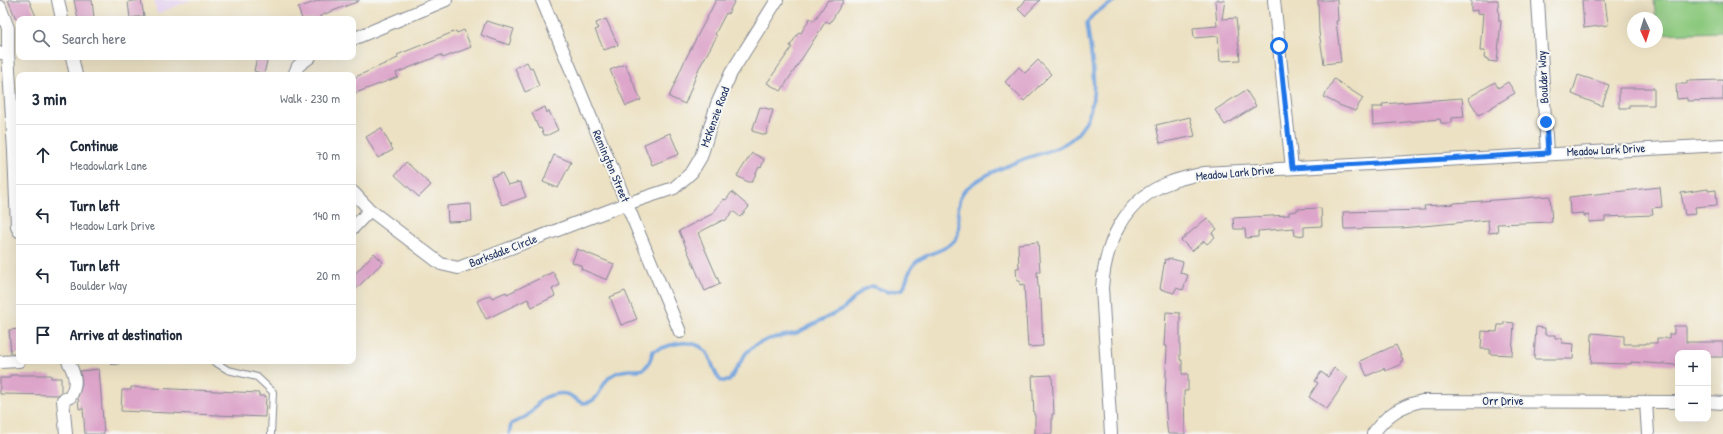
<!DOCTYPE html>
<html lang="en">
<head>
<meta charset="utf-8">
<style>
	:root { --surface:#fff; --page:#f6f6f7; --text:#1f2937; --muted:#747a83; --line:#e0e1e3 }
	body { margin:0; font-family:"Patrick Hand",sans-serif; background:var(--page); color:var(--text) }
	.controls { position:absolute; right:12px; bottom:12px; display:grid; overflow:hidden; border-radius:8px; box-shadow:0 4px 16px #0002 }
	.controls button { width:36px; height:36px; display:grid; place-items:center; padding:0; border:0; border-bottom:1px solid var(--line); background:var(--surface); color:var(--text); font:20px sans-serif }
	.compass { position:absolute; left:1627px; top:12px; width:36px; height:36px; border-radius:50%; background:var(--surface); box-shadow:0 4px 16px #0002; rotate:176deg }
	.stop { position:absolute; width:12px; height:12px; margin:-9px; border:3px solid #1a73e8; border-radius:50%; background:#fff }
	.stop.end { background:#1a73e8; border-color:#fff; box-shadow:0 1px 4px #0008 }
	.list { margin:0; padding:0; list-style:none }
	h2 { display:flex; justify-content:space-between; align-items:center; height:52px; margin:0; padding:0 16px; font-size:17px }
	h2 small { font-size:13px; font-weight:400; color:var(--muted) }
	.list li { display:grid; grid-template-columns:26px 1fr auto; gap:12px; align-items:center; box-sizing:border-box; height:60px; padding:0 16px; border-top:1px solid var(--line) }
	.list b { display:block; font-size:15px; white-space:nowrap }
	.list p { margin:0; font-size:13px; white-space:nowrap; color:var(--muted) }
	.list em { font-size:13px; font-style:normal; color:var(--muted) }
	.icon { flex:none; width:22px; height:22px; fill:none; stroke:currentColor; stroke-width:2; stroke-linecap:round; stroke-linejoin:round }
	.map { position:relative; flex:none; width:1723px; height:434px; overflow:hidden }
	.search { position:absolute; background:var(--surface); box-shadow:0 4px 16px #0002; left:16px; top:16px; width:340px; height:44px; display:flex; align-items:center; gap:10px; box-sizing:border-box; padding:0 14px; border-radius:8px; color:var(--muted); font-size:15px }
	.panel { position:absolute; background:var(--surface); box-shadow:0 4px 16px #0002; left:16px; top:72px; width:340px; height:292px; border-radius:8px }
	.map>svg:first-child { display:block }
	.built { fill:#e5d3f0 }
	.green { fill:#8cc97e; stroke:#547c6e }
	.lines { fill:none; stroke-linecap:round; stroke-linejoin:round }
	.stream { stroke:#75a5df; stroke-width:3.5 }
	.building { fill:#dda5ca }
	.service-casing { stroke:#848890; stroke-width:8 }
	.minor-casing { stroke:#848890; stroke-width:14 }
	.service { stroke:#fff; stroke-width:6 }
	.minor { stroke:#fff; stroke-width:12 }
	.route { stroke:#1a73e8; stroke-width:5 }
	.labels { text-anchor:middle; stroke-width:4; stroke-linejoin:round; paint-order:stroke }
	.street-label { font-size:12px; fill:#1b2f5e; stroke:#f6f6f2 }
</style>
</head>
<body>
<div class="map">
<svg width="1723" height="434" viewBox="0 0 1723 434">
	<rect width="100%" height="100%" fill="#f6f6f2"/>
	<filter id="ink" filterUnits="userSpaceOnUse"><feTurbulence type="fractalNoise" baseFrequency=".025" numOctaves="2"/><feDisplacementMap in="SourceGraphic" scale="8" xChannelSelector="R" yChannelSelector="G"/><feConvolveMatrix kernelMatrix="1 2 1 2 8 2 1 2 1" color-interpolation-filters="sRGB"/></filter>
	<filter id="wash" filterUnits="userSpaceOnUse"><feTurbulence type="fractalNoise" baseFrequency=".012" numOctaves="4" result="noise"/><feDisplacementMap in="SourceGraphic" scale="16" xChannelSelector="R" yChannelSelector="G"/><feGaussianBlur stdDeviation="0.9" result="paint"/><feColorMatrix in="noise" values="0 0 0 0 0 0 0 0 0 0 0 0 0 0 0 0 0 1.4 0 .05"/><feComposite in="paint" operator="in"/></filter>
	<g filter="url(#wash)">
		<rect width="100%" height="100%" fill="#ece1c3"/>
		<!-- built -->
		<path class="built" d="M154,0H191L157,14Z"/>
		<!-- green -->
		<path class="green" d="M1654,0H1723V32L1657,34Z"/>
		<g class="lines">
			<!-- stream -->
			<path class="stream" d="M509,434L511,424C519,420 527,418 532,411C537,406 538,401 544,398C551,395 562,392 569,395C575,397 577,403 585,403C603,401 599,380 616,373C636,364 645,381 653,351C669,345 694,335 707,353C713,362 713,373 721,381H729L746,353L755,345L769,339L797,333L843,309L863,290L872,286L888,292L903,289C907,281 908,269 916,262C928,252 949,251 957,237C963,224 951,202 967,188C984,174 1005,167 1024,159C1041,153 1061,149 1074,137C1105,109 1091,59 1087,23C1094,10 1105,8 1117,0"/>
		</g>
		<g id="blocks">
			<!-- building -->
			<g class="building">
				<path d="M8,0H29L37,19H16Z"/>
				<path d="M74,0H92L94,19H78Z"/>
				<path d="M141,0L144,16L130,18L128,2Z"/>
				<path d="M320,0H359V1L320,16L321,19H302L298,8Z"/>
				<path d="M716,0H735L728,14L726,13L715,34L717,36L699,68L685,104L669,97L684,62Z"/>
				<path d="M828,0H844L830,23L826,21L781,91L767,83L792,47L790,46L799,32L801,33L810,18L814,21Z"/>
				<path d="M1026,0H1040L1025,16L1018,9Z"/>
				<path d="M1215,0H1225L1222,19L1236,18L1240,60L1220,61L1218,36L1194,38L1193,28L1217,26Z"/>
				<path d="M1318,0H1337L1338,21H1336L1341,62L1324,64L1319,32Z"/>
				<path d="M1471,0H1498L1499,21H1501L1497,62L1488,61V59L1484,58L1485,51H1480L1483,13L1477,14V10L1471,11Z"/>
				<path d="M1582,0H1605L1608,25L1584,28Z"/>
				<path d="M606,19L618,45L604,50L595,30L598,29L596,23Z"/>
				<path d="M486,21L514,29L509,45L481,35Z"/>
				<path d="M464,30L471,47L443,58L441,55L396,73L398,77L353,94V78L398,58L397,55L456,31L457,33Z"/>
				<path d="M257,57H268L264,74L254,71Z"/>
				<path d="M1038,60L1051,74L1024,101L1005,82L1019,67L1025,73Z"/>
				<path d="M527,62L530,68L532,67L539,86L525,92L515,68Z"/>
				<path d="M625,64L641,100L626,106L610,70Z"/>
				<path d="M1578,75L1609,85L1602,106L1572,94Z"/>
				<path d="M1334,79L1363,98L1355,111L1339,105L1324,97Z"/>
				<path d="M1723,80V100L1687,101V98L1677,99L1676,84H1687V81Z"/>
				<path d="M1495,82L1498,88L1508,82L1515,93L1479,115L1468,98Z"/>
				<path d="M1619,88H1654V105H1629V108H1619Z"/>
				<path d="M1246,90L1256,106L1225,125L1215,110Z"/>
				<path d="M1462,98L1464,117L1452,118V123H1441L1440,119L1373,125L1372,107H1383L1382,104Z"/>
				<path d="M545,107L547,113L549,111L558,130L548,135H544L541,128L539,129L532,113Z"/>
				<path d="M760,107L773,110L766,135L752,131Z"/>
				<path d="M1190,117L1195,136L1160,143L1156,125Z"/>
				<path d="M381,128L393,150L378,158L366,137Z"/>
				<path d="M670,133L679,154L652,165L644,144Z"/>
				<path d="M752,153L764,159L761,168L759,167L752,182H748L737,176Z"/>
				<path d="M554,155L571,162L558,188L543,182Z"/>
				<path d="M406,162L431,185L419,197L395,175Z"/>
				<path d="M502,173L508,185L520,182L526,197L502,205L491,177Z"/>
				<path d="M1660,187L1662,207L1652,208L1653,215L1605,217V221L1589,222V215L1584,216V213L1570,214L1569,197Z"/>
				<path d="M1708,189V191L1716,190L1717,205L1695,207L1696,214L1685,215L1681,193Z"/>
				<path d="M732,192L749,207L740,217L733,211L725,221L723,220L698,233L720,284L705,291L679,231L712,214L724,199L726,200Z"/>
				<path d="M1550,196L1552,222L1497,224L1498,232L1489,233L1488,220L1401,228L1344,229L1343,212L1425,210L1424,206L1454,204V203Z"/>
				<path d="M471,204L472,221L448,222L447,206Z"/>
				<path d="M1321,208L1322,226L1304,227V235L1295,236L1294,228L1258,231V237L1246,238L1245,229H1234L1233,218L1289,215V212L1297,211V209Z"/>
				<path d="M1207,218L1217,229L1212,233L1215,237L1207,244L1204,241L1192,251L1181,240Z"/>
				<path d="M1038,242L1040,272H1037L1039,299H1041L1043,346L1028,347L1024,284L1020,285V281H1017L1016,268H1019L1018,244Z"/>
				<path d="M577,249L614,264L607,280L581,269L582,266L572,262Z"/>
				<path d="M374,253L383,262L353,292V276Z"/>
				<path d="M1168,258L1183,262L1180,273L1188,275L1183,290L1176,288L1174,293L1160,289L1165,259L1168,260Z"/>
				<path d="M553,272L560,285L552,289L555,296L532,307L528,299L486,319L477,301L490,295L492,298L506,292L507,294Z"/>
				<path d="M625,291L637,319L621,325L610,297Z"/>
				<path d="M1166,312L1180,313V360H1182V374H1188V391H1184L1185,434H1168L1167,428L1165,400L1167,346H1164Z"/>
				<path d="M1504,322L1514,323L1512,355L1490,354V349H1481L1482,331L1497,332L1498,325H1504Z"/>
				<path d="M1674,326H1686V342H1723V357H1708V353H1678V365L1631,362V364L1591,363L1592,333L1624,336V344H1646V343H1657V338H1669V334H1674Z"/>
				<path d="M1536,327L1545,328V335H1555V338H1562V343L1574,344L1573,359H1534Z"/>
				<path d="M19,329V354H11L9,330Z"/>
				<path d="M1396,345L1403,360L1400,362L1402,364L1385,371L1384,368L1367,376L1360,361Z"/>
				<path d="M1334,368L1348,377L1327,409L1309,397L1318,383L1315,381L1321,372L1328,377Z"/>
				<path d="M99,369L104,434H85L83,408L79,409L78,397L82,384L80,371Z"/>
				<path d="M10,375H51V378H61V393L58,395L0,394V378H10Z"/>
				<path d="M1052,375L1054,414H1052V434H1035V415H1034L1032,376Z"/>
				<path d="M131,387L259,393V396H266L265,417L121,411L122,390H131Z"/>
			</g>
		</g>
	</g>
	<g filter="url(#ink)">
		<use href="#blocks" fill-opacity="0" stroke="#848890" stroke-width="1"/>
		<g class="lines">
			<!-- service casing -->
			<g class="service-casing">
				<g id="service">
					<path d="M113,361H116"/>
					<path d="M213,361L228,370L257,377L273,392L271,434"/>
				</g>
			</g>
			<!-- minor casing -->
			<g class="minor-casing">
				<g id="minor">
					<path d="M58,0L62,19"/>
					<path d="M542,0L680,332"/>
					<path d="M1274,0L1292,168"/>
					<path d="M1538,0L1547,153"/>
					<path d="M0,7L8,28V53"/>
					<path d="M353,39L446,0"/>
					<path d="M0,53H8L14,151H19"/>
					<path d="M72,57L76,75"/>
					<path d="M294,75L298,66L310,57"/>
					<path d="M14,151L17,227L19,231"/>
					<path d="M353,192L370,210L441,264L458,268L626,204L674,188L692,172L701,157L717,104L731,73L777,0"/>
					<path d="M353,228L370,210"/>
					<path d="M0,362L19,361"/>
					<path d="M1646,402L1648,434"/>
					<path d="M1708,402L1723,403"/>
					<path d="M66,434L63,400L70,397C78,384 75,374 68,361"/>
					<path d="M1111,434L1102,288C1105,243 1125,198 1171,182C1181,178 1193,176 1204,173L1723,145"/>
					<path d="M1373,434C1386,415 1400,406 1422,401L1678,402"/>
				</g>
			</g>
			<!-- service -->
			<use href="#service" class="service"/>
			<!-- minor -->
			<use href="#minor" class="minor"/>
		</g>
	</g>
	<g class="lines" filter="url(#ink)">
		<!-- route -->
		<path class="route" d="M1279,46L1292,168L1548,153L1546,122"/>
	</g>
	<g class="labels">
		<!-- street labels -->
		<g class="street-label">
			<text transform="translate(1543 77) rotate(-93)" y="4">Boulder Way</text>
			<text transform="translate(715 117) rotate(-70)" y="4">McKenzie Road</text>
			<text transform="translate(1606 150) rotate(-3)" y="4">Meadow Lark Drive</text>
			<text transform="translate(611 166) rotate(67)" y="4">Remington Street</text>
			<text transform="translate(1235 173) rotate(-5)" y="4">Meadow Lark Drive</text>
			<text transform="translate(503 251) rotate(-21)" y="4">Barksdale Circle</text>
			<text x="1503" y="405">Orr Drive</text>
		</g>
	</g>
</svg>
<div class="controls">
<button>+</button>
<button>−</button>
</div>
<svg class="compass" viewBox="-18 -18 36 36"><path d="M0-13l5 13h-10z" fill="#e53935"/><path d="M0 13l5-13h-10z" fill="#747a83"/></svg>
<div class="stop" style="left:1279px;top:46px"></div>
<div class="stop end" style="left:1546px;top:122px"></div>
<div class="search"><svg class="icon" aria-label="search" viewBox="0 0 24 24"><circle cx="10" cy="10" r="6"/><path d="M15 15l6 6"/></svg>Search here</div>
<section class="panel">
<h2>3 min<small>Walk · 230 m</small></h2>
<ul class="list">
<li><svg class="icon" aria-label="ahead" viewBox="0 0 24 24"><path d="M12 20V5M6 11l6-6 6 6"/></svg><div><b>Continue</b><p>Meadowlark Lane</p></div><em>70 m</em></li>
<li><svg class="icon" aria-label="left" viewBox="0 0 24 24"><path d="M17 20v-9H6M10 6l-5 5 5 5"/></svg><div><b>Turn left</b><p>Meadow Lark Drive</p></div><em>140 m</em></li>
<li><svg class="icon" aria-label="left" viewBox="0 0 24 24"><path d="M17 20v-9H6M10 6l-5 5 5 5"/></svg><div><b>Turn left</b><p>Boulder Way</p></div><em>20 m</em></li>
<li><svg class="icon" aria-label="arrive" viewBox="0 0 24 24"><path d="M6 21V4h12l-3 4 3 4H6"/></svg><div><b>Arrive at destination</b></div></li>
</ul>
</section>
</div>
</body>
</html>
